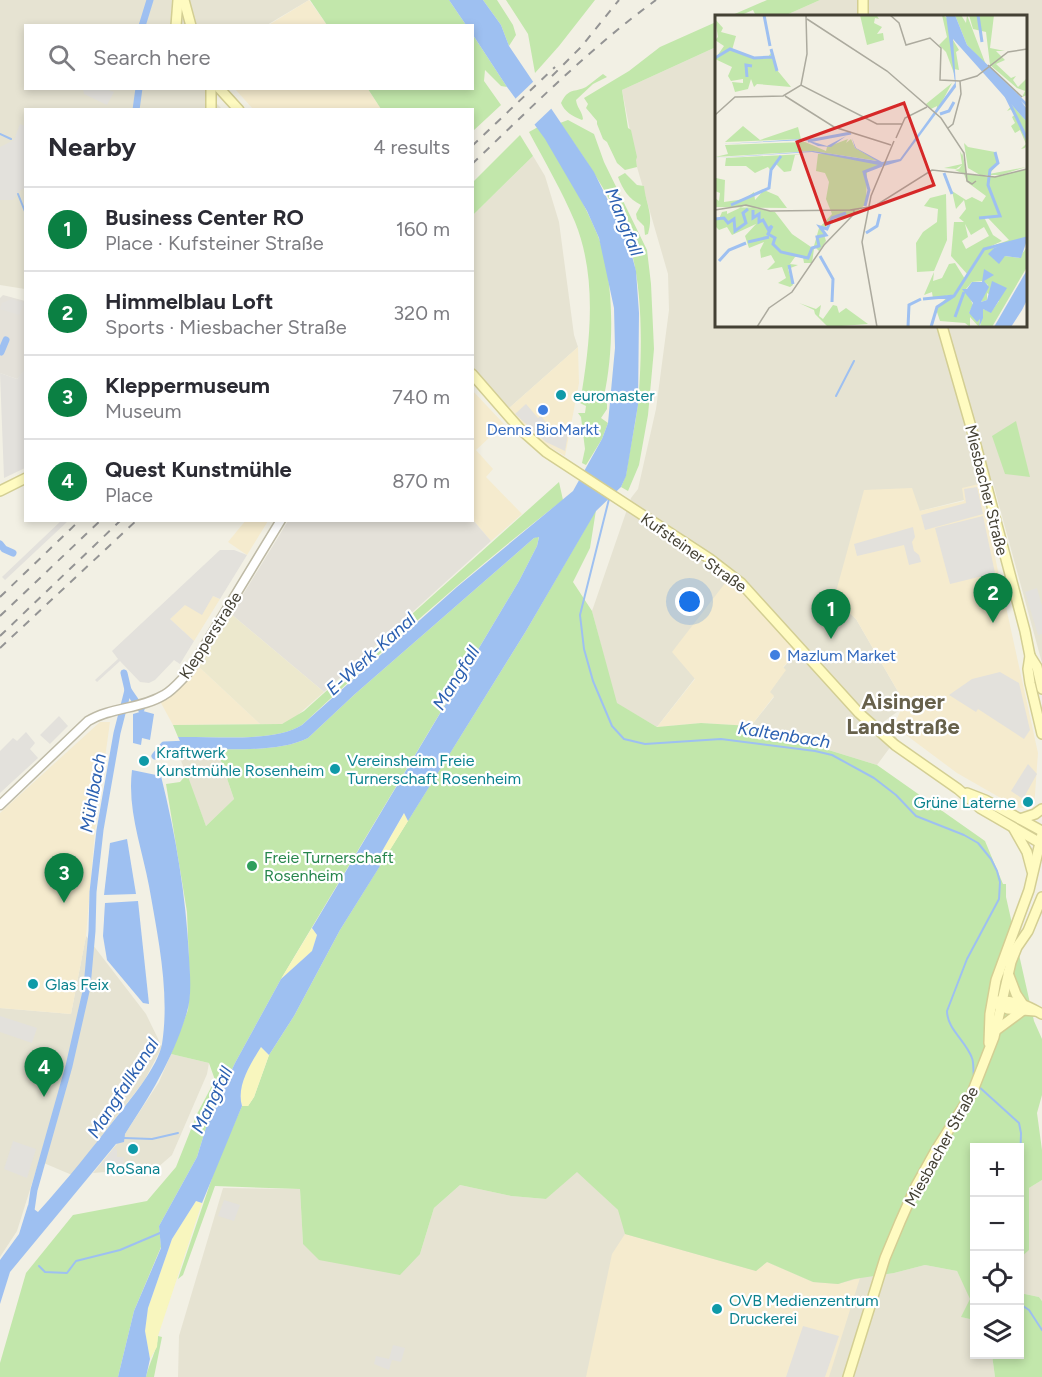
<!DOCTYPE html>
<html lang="en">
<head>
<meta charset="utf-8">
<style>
	:root { --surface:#fff; --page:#f2f2f3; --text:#2b2b33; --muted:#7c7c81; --line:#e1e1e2; --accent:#0b8043 }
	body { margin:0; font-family:Figtree,sans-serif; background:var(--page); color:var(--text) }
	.controls { position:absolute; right:18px; bottom:18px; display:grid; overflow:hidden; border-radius:0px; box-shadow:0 3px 9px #0003 }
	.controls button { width:54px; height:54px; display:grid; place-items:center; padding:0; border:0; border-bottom:2px solid var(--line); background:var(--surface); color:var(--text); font:30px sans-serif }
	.you { position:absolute; left:690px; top:602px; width:21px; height:21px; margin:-15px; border:4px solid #fff; border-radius:50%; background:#1a73e8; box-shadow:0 0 0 9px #1a73e833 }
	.badge { display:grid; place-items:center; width:39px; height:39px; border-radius:50%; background:var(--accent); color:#fff; font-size:20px; font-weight:700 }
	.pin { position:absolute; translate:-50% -50px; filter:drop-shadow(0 2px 3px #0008) }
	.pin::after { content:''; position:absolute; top:32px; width:21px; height:18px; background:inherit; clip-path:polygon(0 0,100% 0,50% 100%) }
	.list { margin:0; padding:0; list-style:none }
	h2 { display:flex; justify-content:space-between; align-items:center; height:78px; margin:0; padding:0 24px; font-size:26px }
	h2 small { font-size:20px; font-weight:400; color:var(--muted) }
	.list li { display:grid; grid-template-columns:39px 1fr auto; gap:18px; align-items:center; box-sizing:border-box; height:84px; padding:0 24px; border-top:2px solid var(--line) }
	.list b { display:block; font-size:22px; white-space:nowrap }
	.list p { margin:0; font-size:20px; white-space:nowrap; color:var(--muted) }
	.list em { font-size:20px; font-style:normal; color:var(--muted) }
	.icon { flex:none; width:33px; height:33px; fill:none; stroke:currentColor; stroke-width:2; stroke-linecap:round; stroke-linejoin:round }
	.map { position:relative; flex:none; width:1042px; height:1377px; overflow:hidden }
	.search { position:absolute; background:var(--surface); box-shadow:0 3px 9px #0003; left:24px; top:24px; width:450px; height:66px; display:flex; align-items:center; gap:15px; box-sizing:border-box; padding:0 21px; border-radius:0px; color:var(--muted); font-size:22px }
	.panel { position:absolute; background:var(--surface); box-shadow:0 3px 9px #0003; left:24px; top:108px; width:450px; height:414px; border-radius:0px }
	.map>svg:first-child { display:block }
	.residential { fill:#e6e3d2 }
	.commercial { fill:#f5ebce }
	.industrial { fill:#e4e1d9 }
	.education { fill:#ece8cd }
	.green { fill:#c2e7ab }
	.sand { fill:#f8f6be }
	.parking { fill:#e3e1dc }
	.water { fill:#9ec0f1 }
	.pier { fill:#f2f0e4 }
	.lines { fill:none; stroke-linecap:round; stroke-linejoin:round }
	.stream { stroke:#9ec0f1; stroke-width:2 }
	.canal { stroke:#9ec0f1; stroke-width:7 }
	.tertiary-casing { stroke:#bebaa6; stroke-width:11 }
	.secondary-casing { stroke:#d3ce93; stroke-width:12 }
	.tertiary { stroke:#fff; stroke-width:8 }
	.secondary { stroke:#fffbc1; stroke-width:9 }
	.rail { stroke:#949494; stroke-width:2; stroke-dasharray:8 8; stroke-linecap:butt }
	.culture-dot { fill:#0f9aa8; stroke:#fff; stroke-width:2 }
	.shop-dot { fill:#3f7fe0; stroke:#fff; stroke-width:2 }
	.leisure-dot { fill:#2e9e5b; stroke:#fff; stroke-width:2 }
	.labels { text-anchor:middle; stroke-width:4.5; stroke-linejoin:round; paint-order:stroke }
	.culture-label { font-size:16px; fill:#0d838f; stroke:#fff; text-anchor:start }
	.shop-label { font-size:16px; fill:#366cbe; stroke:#fff }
	.street-label { font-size:16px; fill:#444134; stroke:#fff }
	.leisure-label { font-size:16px; fill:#27864d; stroke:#fff; text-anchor:start }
	.water-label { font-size:18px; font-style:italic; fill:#2c61b1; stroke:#fff }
	.district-label { font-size:22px; font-weight:bold; fill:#67614b; stroke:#fff }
	.inset-river { fill:none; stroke:#9ec0f1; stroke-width:3 }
	.inset-road { fill:none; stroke:#acaa9e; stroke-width:1.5 }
	.view { fill:#d62828; fill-opacity:0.15; stroke:#d62828; stroke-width:3 }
	.inset-edge { fill:none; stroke:#444134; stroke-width:3 }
</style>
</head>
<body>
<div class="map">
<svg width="1042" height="1377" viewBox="0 0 1042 1377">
	<rect width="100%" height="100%" fill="#f2f0e4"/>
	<!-- residential -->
	<g class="residential">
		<path d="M0,0H309L267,25L26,26V88L208,89L207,94L222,109L26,110L25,289L0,285Z"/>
		<path d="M820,0H1042V663L993,483L979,484L964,500L920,511L834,598L856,619L904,702L901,709L882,723L897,738L877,765L751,726L774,697L769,693L785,670L783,668L797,652L775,628L695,678L657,727L616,703L592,611L631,498L638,489L656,409L669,310L668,274L637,167L622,90L716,47V326H1026V16H784Z"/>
		<path d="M533,156L545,176L559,222L574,335L578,347L508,409L473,367V215Z"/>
		<path d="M187,755H219L234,799L206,826L180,758Z"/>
		<path d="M86,936L146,1014L162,1047L144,1081L72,1175L39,1161L17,1231L0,1257V1008L71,1014Z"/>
		<path d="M171,1054L209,1063L207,1074L172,1155L157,1168L93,1173L125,1134L159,1082Z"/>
		<path d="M577,1171L618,1210L767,1262L813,1282L894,1273L925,1265L957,1271L971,1299L962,1317L974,1320V1354L992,1355L995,1377H178L179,1336L223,1188L300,1189L303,1244L420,1254L434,1208L460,1185L511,1196L546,1199Z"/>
		<path d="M1042,1180V1301L1039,1297L1020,1293V1258L1029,1249V1188Z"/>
	</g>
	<!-- commercial -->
	<g class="commercial">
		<path d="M309,0L327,25L267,26Z"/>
		<path d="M235,89H368L381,109H253Z"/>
		<path d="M578,347L579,383L565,456L536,439L508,409Z"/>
		<path d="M472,390L504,424L476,450L493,469L486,477L522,514L491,541L473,520Z"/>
		<path d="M979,484L1038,753L1034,808H1018L957,773L894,726L904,702L856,619L834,599L864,490L912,488L920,511L964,501L962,488Z"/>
		<path d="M246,520L268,521L247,555L228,542Z"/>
		<path d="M729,578L754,603L798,652L783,667L786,670L770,692L774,696L751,726L701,723L657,727L695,679L672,652Z"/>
		<path d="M213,596L220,599L194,641L170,619L185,605Z"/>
		<path d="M197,665L260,724L173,725L161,703Z"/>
		<path d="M100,722H110L95,830L86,936L71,1014L0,1008V813Z"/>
		<path d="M625,1234L756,1271L767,1262L813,1282L838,1284L860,1278L829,1377H586L612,1254Z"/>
	</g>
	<!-- industrial -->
	<g class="industrial">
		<path d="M3,295L25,301L26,369L17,379L0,373V298Z"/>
		<path d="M473,520L491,541L324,692L231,614L288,521Z"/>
	</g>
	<!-- education -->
	<path class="education" d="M231,614L324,692L292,720L282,724H260L197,665Z"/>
	<!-- green -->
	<g class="green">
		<path d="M310,0H449L466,25H327Z"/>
		<path d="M483,0H497L513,25L516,35L509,46L501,25Z"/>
		<path d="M506,0H595L559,46L535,73L528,34Z"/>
		<path d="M767,0H820L784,16H756L753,10L739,16H730Z"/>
		<path d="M716,22V47L622,90L628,128L631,130L637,157L636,160L637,167L625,170L617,163L607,142L603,139L597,124V121L586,108L588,104L584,98L629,71L660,47Z"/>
		<path d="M473,35L507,87L501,86L485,70L484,81L501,105L473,131L472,110L381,109L368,89L472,88Z"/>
		<path d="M603,74L607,77L593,84L576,100C577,108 582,111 583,119L582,120C572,116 565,112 561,103C569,87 574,93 586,87C592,83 597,78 603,74Z"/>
		<path d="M568,120L594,134L604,162L647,250L651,284L654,349L648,415L639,465L628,491L621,487L626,475C629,451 635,428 638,404C642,357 644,285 628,241C613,198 586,160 560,123Z"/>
		<path d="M538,127C560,161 583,199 598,236C615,279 614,352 604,396L607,398V409L601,418L608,423L602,439L586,465L582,463L585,449L581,417L578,413H585L586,406L580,403C590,344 598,279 575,222C562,191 545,162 529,132Z"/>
		<path d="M520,135L533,156L473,215V182Z"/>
		<path d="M625,173L637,185L644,186C646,205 654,214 648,234L645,235L644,226L637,219L636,214L641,205C629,199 623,190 618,177Z"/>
		<path d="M1016,421L1030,477L1005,474L992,436Z"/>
		<path d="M559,482L563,500C472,570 386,647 302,725C274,743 212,736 178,737L173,725L282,724L304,711Z"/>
		<path d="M596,510L590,548L573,582L592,611L617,703L657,727L701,723L751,726L877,765L985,841L1003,884H1006V897L1034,1021L1042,1039V1095L1037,1113L1042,1150V1180L1029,1188V1250L1020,1258V1148H974V1320L961,1317L970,1299L957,1271L925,1265L894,1273L854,1279L838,1284L813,1282L767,1262L756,1271L625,1234L618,1210L577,1172L546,1199L511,1196L460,1185L434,1208L420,1254L400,1275L319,1260L303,1244L300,1189L215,1186L183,1275L178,1279L217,1163L242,1106H248L254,1097L269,1055L294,1016L340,930L526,631Z"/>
		<path d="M539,536L537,546L519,581L281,979L235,1063L209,1118L197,1157L159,1226L161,1247L134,1311L118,1377H0V1363L26,1273L73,1215L147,1201L176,1167L197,1114L215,1080L209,1063L171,1054L188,1010L190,988L187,912L166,784L180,782L187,774L206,826L234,799L219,755H187L184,749C219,748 277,754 308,738L355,694L534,538Z"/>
		<path d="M1020,1293L1039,1297L1042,1301V1377H995L992,1355L1020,1354Z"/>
		<path d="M158,1336L162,1337L154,1377H146C149,1363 157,1351 158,1336Z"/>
	</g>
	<!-- sand -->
	<g class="sand">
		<path d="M405,812L408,821L380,866L377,860Z"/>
		<path d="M312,928L317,935L312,951L281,979Z"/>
		<path d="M261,1047L269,1055L254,1097L248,1106H242C236,1086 251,1063 261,1047Z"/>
		<path d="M196,1201L202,1203L158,1336L157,1347L150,1359L145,1331L148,1308L172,1239Z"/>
	</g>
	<!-- parking -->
	<g class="parking">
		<path d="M83,89H106L114,92L107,105L84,94Z"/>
		<path d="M20,124L25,126V188L20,191L13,200H0V147L14,140Z"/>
		<path d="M12,299L25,303L19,315L0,309L2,303Z"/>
		<path d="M25,369V468L4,478L0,373L17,379Z"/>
		<path d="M526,404L538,418L541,416L556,435L564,428L568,434L565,451L546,442L515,414Z"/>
		<path d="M977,487L983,514L925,530L921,515L966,503L964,489Z"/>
		<path d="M983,516L995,573L950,584L935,528Z"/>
		<path d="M62,520L68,521L5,580L2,577Z"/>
		<path d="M913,527L915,537L912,542L914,551L919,555L921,562L909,565L904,545L857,556L854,544Z"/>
		<path d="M220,550H234L247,555L220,599L213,596L202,615L185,605L170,619L194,641L180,664L174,660L155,680L149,683L140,682L120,661L97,682L95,680L118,659L112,651Z"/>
		<path d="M1037,588L1042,606V634L1038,635L1025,592Z"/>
		<path d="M1000,672L1019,683L1030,730L1024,739L978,709L976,712L949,695L972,679Z"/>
		<path d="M59,716L68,726L50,744L40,735Z"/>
		<path d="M26,732L35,743L30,749L38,758L0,793V751L13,738L17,741Z"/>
		<path d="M1028,764L1037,774L1023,799L1011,791Z"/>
		<path d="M0,1016L37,1028L32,1043L0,1032Z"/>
		<path d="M13,1141L36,1149L27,1178L4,1169Z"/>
		<path d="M114,1148L117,1150V1157H124L123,1168L107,1170L101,1165Z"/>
		<path d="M224,1200L240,1205L234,1221L218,1216Z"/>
		<path d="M803,1326L839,1336L825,1377H786Z"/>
		<path d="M393,1345L405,1348L401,1362L392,1360L389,1370L374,1364L376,1356L389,1359Z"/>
	</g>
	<!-- water -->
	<g class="water">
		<path d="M449,0H483L501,25L509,46L594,172L628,241L636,271L639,313L638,405L626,476L621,487L596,511L526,631L408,821L404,813L377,860L380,866L340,930L294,1016L269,1055L261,1047C251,1063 236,1086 242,1106L202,1203L196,1201L172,1239L148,1308L145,1331L150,1359L146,1377H118L134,1311L161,1248L159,1226L197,1157L209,1118L235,1063L281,979L312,951L317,935L312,928L519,581L537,546L539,537L534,538L355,694L308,738C277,754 219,748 184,749L178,737C212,736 274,743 302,725L457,587L573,491L602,439L608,423L615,348L614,308L599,238L587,211L545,139L507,87L473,35L472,26L466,25Z"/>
		<path d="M143,711L154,714L150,740L142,738L141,745L133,743V714Z"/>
		<path d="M132,770L161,776C176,836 186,896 189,957C190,975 192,995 187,1012C173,1059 151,1094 125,1134L124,1142L116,1144L10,1272L0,1304V1260L19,1234L28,1205L38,1212C67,1180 93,1147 119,1114C133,1096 158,1066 162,1044C170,993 158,937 149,886C142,848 127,810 132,770Z"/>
		<path d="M127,839L136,894L104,895L110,843Z"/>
		<path d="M138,901L149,1004L143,1003L107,960L103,936L105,903Z"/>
	</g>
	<!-- pier -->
	<path class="pier" d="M535,80L553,107L533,126L513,101Z"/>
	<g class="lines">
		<!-- stream -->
		<g class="stream">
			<path d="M0,134L11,139"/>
			<path d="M18,194L26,214"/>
			<path d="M836,396L854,361"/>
			<path d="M609,499L580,615L584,649L593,681L612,726L624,739L645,744L721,739L815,751L832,755L874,778L896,795L916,816L964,835L978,843L991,859L997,871L1000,882L999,899L967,959L947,1011C947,1029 966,1041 972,1058C974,1063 973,1071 974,1077"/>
			<path d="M977,1085L1019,1123L1021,1133L1020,1167"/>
			<path d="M124,1138L152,1139L178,1133"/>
			<path d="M39,1266L45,1272L67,1273L76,1261L120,1250L160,1233"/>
			<path d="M1020,1304L1029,1310L1042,1330"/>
		</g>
		<!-- canal -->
		<g class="canal">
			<path d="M142,26L150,0"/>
			<path d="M136,110L139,88"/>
			<path d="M1,352L6,340"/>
			<path d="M0,544L4,549L13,553"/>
			<path d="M128,690L141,709"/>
			<path d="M155,756L164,745L189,744"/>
			<path d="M30,1217L34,1190L69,1066L87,987L92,931L93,892L100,830L117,733L128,690L124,673"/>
		</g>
		<!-- tertiary casing -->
		<g class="tertiary-casing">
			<path id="tertiary" d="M0,805L88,721C111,707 141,709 164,695C173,690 180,681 188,673L281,520"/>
		</g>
		<!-- secondary casing -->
		<g class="secondary-casing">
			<g id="secondary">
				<path d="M184,0L191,26"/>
				<path d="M863,0V16"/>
				<path d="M176,26L178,0"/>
				<path d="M211,88V110"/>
				<path d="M219,88L239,110"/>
				<path d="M942,326L973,434L1025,631L1030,656L1028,669L1030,683L1042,734"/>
				<path d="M472,374L520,429L546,452L710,559L741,583L859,713L895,745L958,789L980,808L1042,844"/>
				<path d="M0,491L26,478"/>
				<path d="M1030,656L1037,667L1042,689"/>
				<path d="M967,793L985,800L1042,831"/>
				<path d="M1020,819L1035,814L1042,809"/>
				<path d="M1014,829L1027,852L1032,871"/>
				<path d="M1008,973L1016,994L1022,1003"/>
				<path d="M997,1001C1015,1000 1026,1005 1042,1014"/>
				<path d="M996,1004L1008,1009L1035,1011"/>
				<path d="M995,1031L1022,1011"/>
				<path d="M989,1043L990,1014L996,980L1029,890L1042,834"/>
				<path d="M848,1377L885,1258L900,1222L916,1186L936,1150L972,1093L994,1037L1011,962L1017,947L1028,931L1042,897"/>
			</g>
		</g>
		<!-- tertiary -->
		<use href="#tertiary" class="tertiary"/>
		<!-- secondary -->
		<use href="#secondary" class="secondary"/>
		<!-- rail -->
		<g class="rail">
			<path d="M552,76L581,47L619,0"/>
			<path d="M472,146L555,67"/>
			<path d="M472,164C532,107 590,48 656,0"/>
			<path d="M0,597L80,520"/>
			<path d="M0,616L101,520"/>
			<path d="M0,636L121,520"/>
			<path d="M0,648L137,520"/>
		</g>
	</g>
	<!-- markers -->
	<g class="culture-dot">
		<circle cx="561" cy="395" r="6"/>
		<circle cx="144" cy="761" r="6"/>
		<circle cx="335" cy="769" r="6"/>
		<circle cx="1028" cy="802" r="6"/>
		<circle cx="33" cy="984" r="6"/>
		<circle cx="133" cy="1149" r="6"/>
		<circle cx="717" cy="1309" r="6"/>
	</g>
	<g class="shop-dot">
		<circle cx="543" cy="410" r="6"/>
		<circle cx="775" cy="655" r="6"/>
	</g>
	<circle class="leisure-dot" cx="252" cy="866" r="6"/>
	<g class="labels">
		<!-- culture labels -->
		<g class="culture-label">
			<text x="573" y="401">euromaster</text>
			<text x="156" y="758">Kraftwerk<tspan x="156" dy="18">Kunstmühle Rosenheim</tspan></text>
			<text x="347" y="766">Vereinsheim Freie<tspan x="347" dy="18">Turnerschaft Rosenheim</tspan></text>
			<text x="1016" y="808" text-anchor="end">Grüne Laterne</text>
			<text x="45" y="990">Glas Feix</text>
			<text x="133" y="1174" text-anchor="middle">RoSana</text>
			<text x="729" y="1306">OVB Medienzentrum<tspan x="729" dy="18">Druckerei</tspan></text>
		</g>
		<!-- shop labels -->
		<g class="shop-label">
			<text x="543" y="435">Denns BioMarkt</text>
			<text x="787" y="661" text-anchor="start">Mazlum Market</text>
		</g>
		<!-- street labels -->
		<g class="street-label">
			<text transform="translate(987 490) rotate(76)" y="6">Miesbacher Straße</text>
			<text transform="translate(694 552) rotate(35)" y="6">Kufsteiner Straße</text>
			<text transform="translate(210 635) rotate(-57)" y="6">Klepperstraße</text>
			<text transform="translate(941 1146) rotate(-61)" y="6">Miesbacher Straße</text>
		</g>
		<!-- leisure labels -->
		<g class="leisure-label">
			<text x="264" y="863">Freie Turnerschaft<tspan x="264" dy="18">Rosenheim</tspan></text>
		</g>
		<!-- water labels -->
		<g class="water-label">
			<text transform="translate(624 222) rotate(68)" y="6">Mangfall</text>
			<text transform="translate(371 654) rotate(-42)" y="6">E-Werk-Kanal</text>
			<text transform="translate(456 678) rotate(-58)" y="6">Mangfall</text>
			<text transform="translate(784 735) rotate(9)" y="6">Kaltenbach</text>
			<text transform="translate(93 793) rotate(-80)" y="6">Mühlbach</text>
			<text transform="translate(123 1088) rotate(-57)" y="6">Mangfallkanal</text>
			<text transform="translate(212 1100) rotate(-64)" y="6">Mangfall</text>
		</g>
		<!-- district labels -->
		<g class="district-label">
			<text x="903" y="709">Aisinger<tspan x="903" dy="25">Landstraße</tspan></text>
		</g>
	</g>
	<!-- overview -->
	<g transform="translate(715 15)">
		<rect width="312" height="312" fill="#f2f0e4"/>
		<path d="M145,0L162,1L164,4L160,3L159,8L167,12L162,19L168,18L169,25L152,30ZM227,0L232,3L235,20L244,35L241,37L244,55L239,54L240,61L231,37L224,30L232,22ZM240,0H246L251,8L252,0L271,50L252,30ZM254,0H279L275,33L290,36H281L290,45L281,49L296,63L301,61L298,65L303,72L312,63V80L307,82L310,76L302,73L275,50L271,17L258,14ZM0,4L8,13L6,17L21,21L17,35L39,44L52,43L56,38L62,55L76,72L42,69L39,72L36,64L33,74L20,77L17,67L28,68V64L16,66L13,61L17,52L0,44L9,31L0,25L3,22ZM237,68L221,98L222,91L216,94L211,89ZM297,90L312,107V130L310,133L306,134L311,129L305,115L300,118L296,111L300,108L297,102L301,99L297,94L292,96ZM28,111L45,125L83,112L86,124L10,127ZM133,124L131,128L136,124L140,133L163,146L98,136L0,142L13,139L10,130L90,127L111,136L112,132ZM249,128L253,132L280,137L284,148L274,159L311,152L286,160H265L253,153ZM245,136L247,140V137L252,159L279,162L312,154V225L279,233L277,238L280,245L290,241L304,243L312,232V252L277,312H265L268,294L276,297L284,286L272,278V285L266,287L273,270L268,266L257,267L251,274L258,290L254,298L265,304L264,312L255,302V312L250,308L225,306L221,294L234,280L218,284L217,277L209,280L219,257L218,266L227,263L234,249L240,248L250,264L253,260L236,241L239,207H249L244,203L251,194L249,185L241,194L237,176L251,185L257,182L267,187L271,181L252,167L249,159L240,155L244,154L247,150L241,154L229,153L247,149ZM269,202H272L294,225L272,233L287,226L278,220ZM250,209L256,220L269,212L274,221L251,234L247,226L253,222ZM89,139L80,140L76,156L69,157L61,149L56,156L53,152L40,158L31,151H10L11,143ZM94,139H114L166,149L152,157L151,189L136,201L117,204L108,216L111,226L104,236L99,231L104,213L117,199L111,184L114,167L110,158L101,156L103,139ZM1,163L10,165L9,187L30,184L39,177L40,185L49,175L63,181L72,193L0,192V183L4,186L5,178L0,176ZM231,179L232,225L219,256L202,257L201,228L208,217L222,207L223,194L209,191L215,183ZM29,191L60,197L77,219L99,234L97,248H89L88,242H80L75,249L83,250L73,254L78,270L75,272L63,268L71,263L67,252L52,255L60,247L56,240L46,243L45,235L49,227L34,233L30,221L41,209L17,220L12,212L4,215L0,211V203L4,204L7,197L12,196V199ZM84,288L101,294L106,290L104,301L108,304L118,290L122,291L124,298L131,293L153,309L113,312L100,299L99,295Z" fill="#c2e7ab" fill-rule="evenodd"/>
		<path d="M231,0H240L252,30L312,88V92L306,86L312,94V107L238,24L241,72L186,146L169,151L97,137L0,143L98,136L162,146L140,133L137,123L141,133L167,147L185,144L240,68ZM131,121L116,132L103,131L90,125L7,129L88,124L112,131ZM301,225H312L306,243L290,241L284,249L273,239L279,233ZM269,254L279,260L269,266L274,272L266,287L272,285L277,266L292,273L276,298L268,294V303L264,312L265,304L262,307L254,298L258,288L247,274H252L257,267H267ZM312,255V285L307,295L296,312H279Z" fill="#9ec0f1"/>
		<path class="inset-river" d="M49,0L55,31M263,0L267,27M56,34L62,56M0,43L15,34L39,43L58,42M32,62L31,50L37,51M291,81L312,124M225,99L234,96L239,87M93,126L136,118M229,158L237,179M16,190L54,173L56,155L66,141M150,191L154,175L149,157L167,150M38,195V203L44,199V207L48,205L53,214L57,211L53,219L60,223L58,229L66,237L93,243L97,233L104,231L102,222L111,220L105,212L112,214L117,203L131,198M264,203L285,201L273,170L275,155L283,148L280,137M0,204L9,203L13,208L19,204L20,216L31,208L28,198L33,194M151,218L162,211L165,199M33,227L54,222M105,241L118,264L117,287M4,246L14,235L31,228M74,250L78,269M208,284L239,281M240,302L249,277M193,312L194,290L206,284M216,312L222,292L239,281L269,234L312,223"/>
		<path class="inset-road" d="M175,0L184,8L191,30L215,23L226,33L225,65L245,66M92,4L172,56L226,103L249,138L252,166L257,169L261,166M273,50L307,82M86,70L92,39L91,0M70,81L119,112L176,130M0,100L20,82L68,81L86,70L162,109H188M233,113L238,109L246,79L245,66L262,61L293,37L312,34M181,123L190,103L212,92M0,195L31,190L55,196L138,195M135,195L160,191L217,155L280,162L312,154M42,312L54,293L77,277L109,230L139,199V194M162,312L147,227L156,181L179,126"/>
		<path class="view" d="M189,88L219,170L111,209L82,127Z"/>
		<rect width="312" height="312" class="inset-edge"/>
	</g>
</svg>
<div class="controls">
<button>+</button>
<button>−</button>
<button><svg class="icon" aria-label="locate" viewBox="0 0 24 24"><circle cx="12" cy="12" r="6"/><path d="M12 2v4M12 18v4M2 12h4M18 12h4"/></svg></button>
<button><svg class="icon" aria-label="layers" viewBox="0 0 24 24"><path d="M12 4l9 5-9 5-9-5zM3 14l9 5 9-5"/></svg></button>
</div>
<div class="you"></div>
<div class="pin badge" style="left:831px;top:639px">1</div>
<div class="pin badge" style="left:993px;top:623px">2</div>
<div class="pin badge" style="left:64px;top:903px">3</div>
<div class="pin badge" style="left:44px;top:1097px">4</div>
<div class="search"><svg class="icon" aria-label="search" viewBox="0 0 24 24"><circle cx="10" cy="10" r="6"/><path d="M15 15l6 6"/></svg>Search here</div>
<section class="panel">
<h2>Nearby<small>4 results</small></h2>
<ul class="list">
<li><span class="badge">1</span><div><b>Business Center RO</b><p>Place · Kufsteiner Straße</p></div><em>160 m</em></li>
<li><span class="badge">2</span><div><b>Himmelblau Loft</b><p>Sports · Miesbacher Straße</p></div><em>320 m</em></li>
<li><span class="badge">3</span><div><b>Kleppermuseum</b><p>Museum</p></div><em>740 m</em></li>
<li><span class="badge">4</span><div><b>Quest Kunstmühle</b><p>Place</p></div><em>870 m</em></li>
</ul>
</section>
</div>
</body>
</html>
